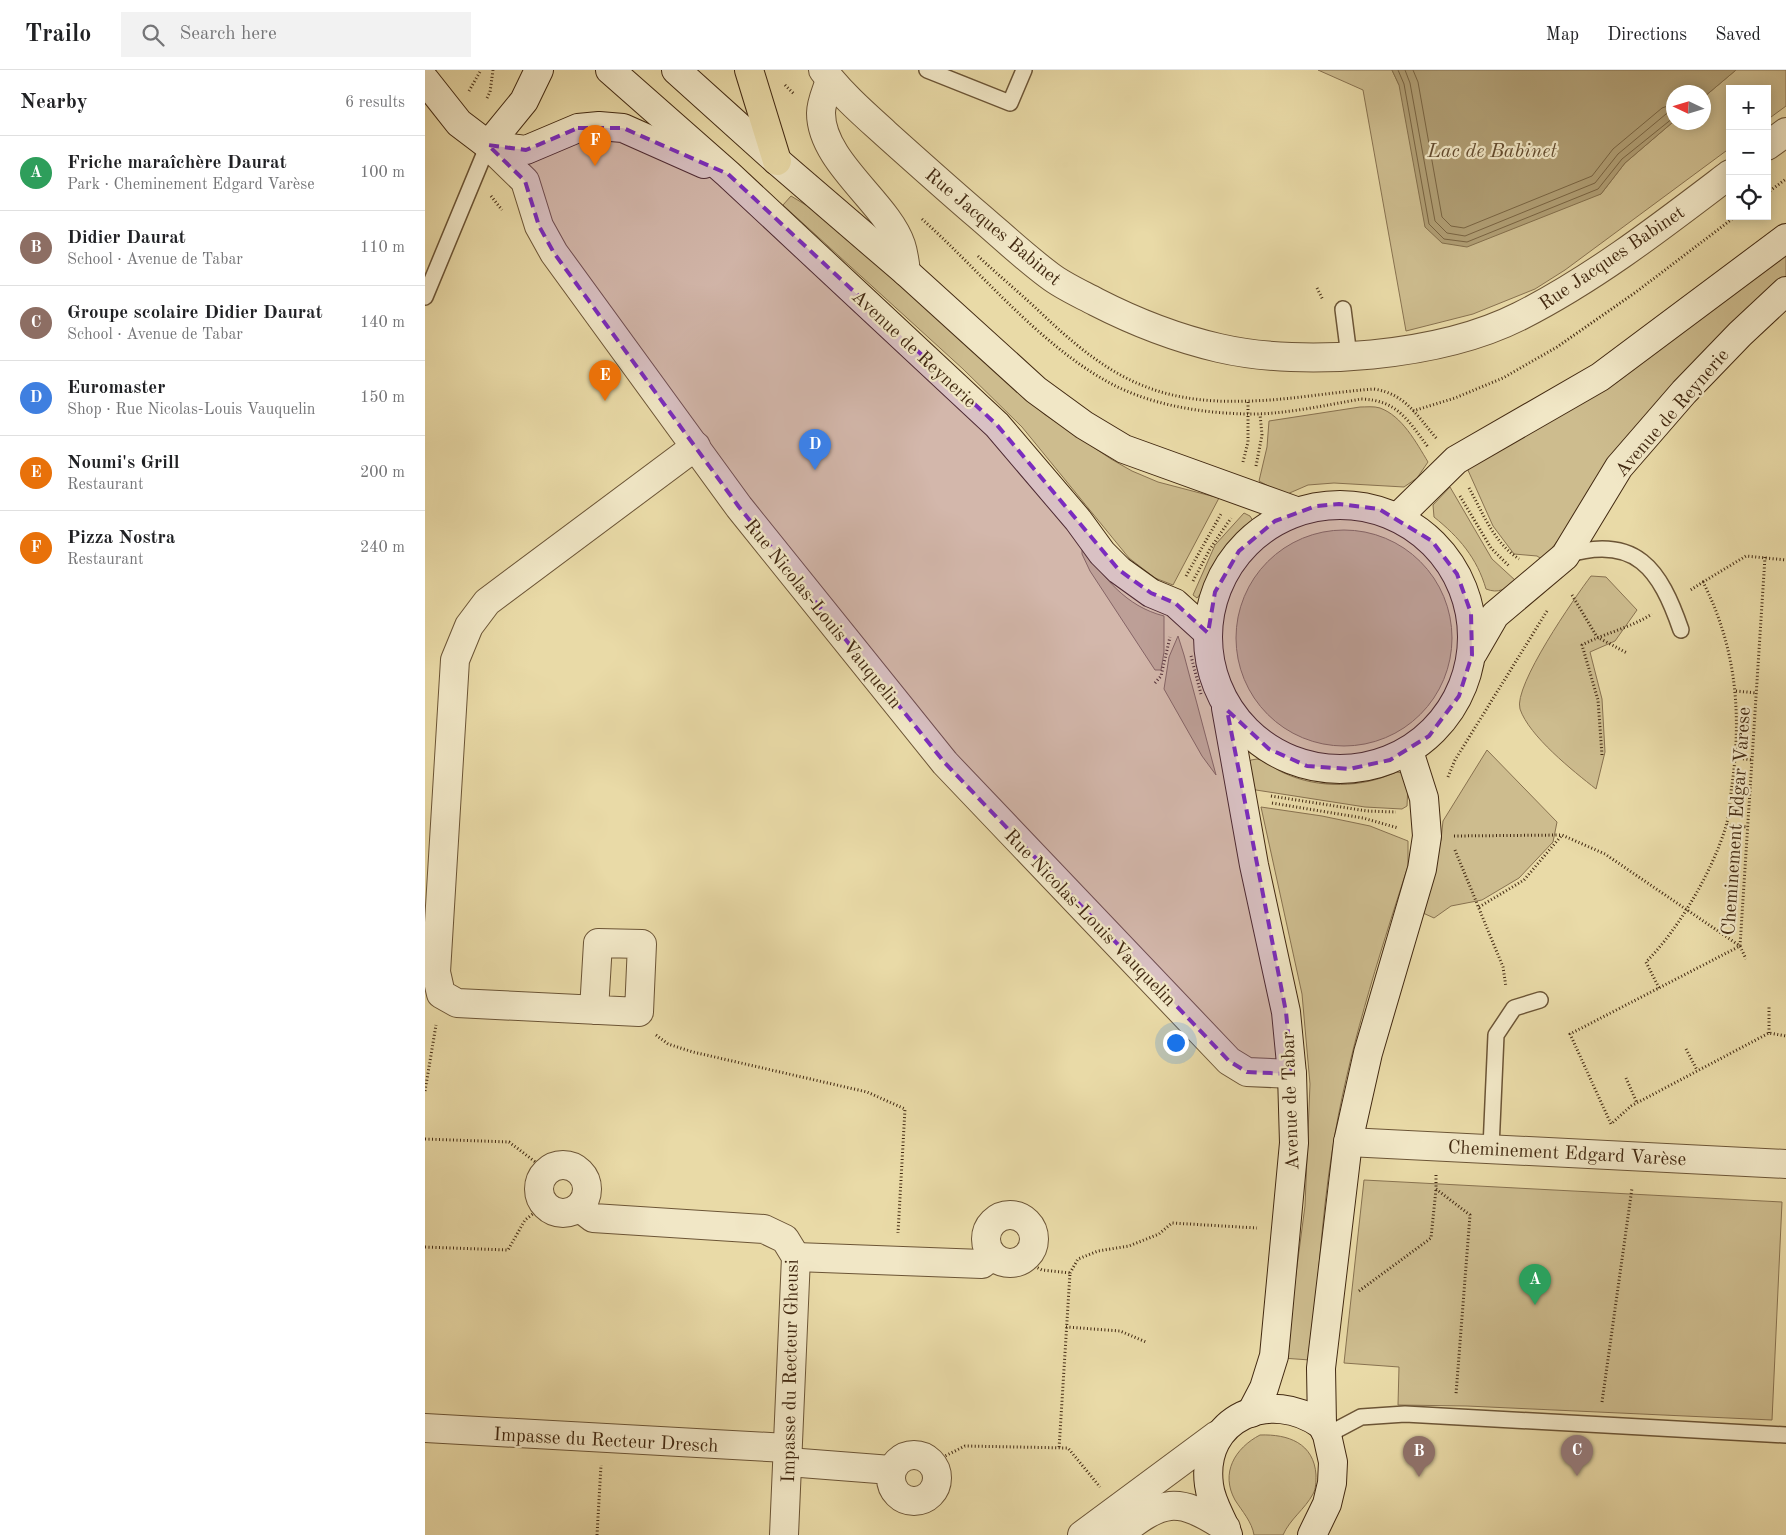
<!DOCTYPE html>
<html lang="en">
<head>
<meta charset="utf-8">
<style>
	:root { --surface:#fff; --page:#f2f2f2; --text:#202124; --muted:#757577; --line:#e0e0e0; --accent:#2563eb }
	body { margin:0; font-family:"Old Standard TT",serif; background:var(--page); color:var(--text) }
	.controls { position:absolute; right:15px; top:15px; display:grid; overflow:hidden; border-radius:0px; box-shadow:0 2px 12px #0003 }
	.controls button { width:45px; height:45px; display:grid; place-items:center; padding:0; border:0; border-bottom:1px solid var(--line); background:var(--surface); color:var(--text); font:25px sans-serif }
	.compass { position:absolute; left:1241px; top:15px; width:45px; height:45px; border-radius:50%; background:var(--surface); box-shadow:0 2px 12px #0003; rotate:274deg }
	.you { position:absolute; left:750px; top:972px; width:18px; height:18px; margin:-12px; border:4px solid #fff; border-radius:50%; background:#1a73e8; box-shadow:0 0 0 8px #1a73e833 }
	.badge { display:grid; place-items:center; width:32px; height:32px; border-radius:50%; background:var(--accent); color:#fff; font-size:16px; font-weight:700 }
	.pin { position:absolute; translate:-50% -41px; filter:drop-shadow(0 1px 2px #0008) }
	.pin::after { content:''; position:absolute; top:26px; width:18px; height:15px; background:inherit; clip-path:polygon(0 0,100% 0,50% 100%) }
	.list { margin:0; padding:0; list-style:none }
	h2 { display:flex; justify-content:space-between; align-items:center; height:65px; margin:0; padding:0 20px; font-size:21px }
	h2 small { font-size:16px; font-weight:400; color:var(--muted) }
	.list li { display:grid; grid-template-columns:32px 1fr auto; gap:15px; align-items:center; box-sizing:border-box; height:75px; padding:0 20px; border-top:1px solid var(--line) }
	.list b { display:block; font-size:19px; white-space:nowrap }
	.list p { margin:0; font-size:16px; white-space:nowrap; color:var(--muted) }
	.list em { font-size:16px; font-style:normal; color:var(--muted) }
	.icon { flex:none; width:28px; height:28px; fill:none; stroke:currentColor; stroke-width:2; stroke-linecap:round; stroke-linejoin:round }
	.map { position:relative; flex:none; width:1361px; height:1465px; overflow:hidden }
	header { display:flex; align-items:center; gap:30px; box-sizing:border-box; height:70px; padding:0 25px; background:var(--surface); border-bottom:1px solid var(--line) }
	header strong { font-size:24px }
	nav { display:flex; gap:28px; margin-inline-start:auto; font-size:18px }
	.search { width:350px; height:45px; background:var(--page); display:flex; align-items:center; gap:12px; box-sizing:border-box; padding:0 18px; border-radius:0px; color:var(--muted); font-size:19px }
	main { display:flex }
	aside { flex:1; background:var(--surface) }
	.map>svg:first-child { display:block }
	.grass { fill:#cdbc8e; stroke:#887250 }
	.water { fill:#b09e74; stroke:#846f4c }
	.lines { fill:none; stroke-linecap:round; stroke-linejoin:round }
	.shore { stroke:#796442; stroke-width:1 }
	.lane-casing { stroke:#6c5536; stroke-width:18 }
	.street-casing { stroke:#6c5536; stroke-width:30 }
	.secondary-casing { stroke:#422911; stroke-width:30 }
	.highway-casing { stroke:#422911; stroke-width:30 }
	.path { stroke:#422911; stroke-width:3; stroke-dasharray:1 2.5; stroke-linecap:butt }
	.lane { stroke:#f1e7c6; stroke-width:15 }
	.street { stroke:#f1e7c6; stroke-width:28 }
	.secondary { stroke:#f1e7c6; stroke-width:28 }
	.highway { stroke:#e9daa7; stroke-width:28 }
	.marked { fill:#7b2cbf; fill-opacity:0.2; stroke:#7b2cbf; stroke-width:4; stroke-dasharray:10 6; stroke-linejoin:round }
	.labels { text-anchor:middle; stroke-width:4.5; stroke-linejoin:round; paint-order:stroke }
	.street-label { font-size:19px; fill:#422911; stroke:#f1e7c6 }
	.water-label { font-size:20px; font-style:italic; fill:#634c2f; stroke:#f1e7c6 }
</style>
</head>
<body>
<header>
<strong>Trailo</strong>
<div class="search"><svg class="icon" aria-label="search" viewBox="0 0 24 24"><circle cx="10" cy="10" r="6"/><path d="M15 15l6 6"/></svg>Search here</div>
<nav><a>Map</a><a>Directions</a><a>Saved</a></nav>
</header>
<main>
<aside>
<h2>Nearby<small>6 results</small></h2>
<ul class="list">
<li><span class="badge" style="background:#2e9e5b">A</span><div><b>Friche maraîchère Daurat</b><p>Park · Cheminement Edgard Varèse</p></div><em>100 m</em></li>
<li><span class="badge" style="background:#8d6e63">B</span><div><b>Didier Daurat</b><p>School · Avenue de Tabar</p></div><em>110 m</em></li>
<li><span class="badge" style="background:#8d6e63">C</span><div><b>Groupe scolaire Didier Daurat</b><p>School · Avenue de Tabar</p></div><em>140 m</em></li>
<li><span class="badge" style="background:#3f7fe0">D</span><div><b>Euromaster</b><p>Shop · Rue Nicolas-Louis Vauquelin</p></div><em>150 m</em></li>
<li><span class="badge" style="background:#e8710a">E</span><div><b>Noumi's Grill</b><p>Restaurant</p></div><em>200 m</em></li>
<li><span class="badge" style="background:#e8710a">F</span><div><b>Pizza Nostra</b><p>Restaurant</p></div><em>240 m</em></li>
</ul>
</aside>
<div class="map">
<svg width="1361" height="1465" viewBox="0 0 1361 1465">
	<rect width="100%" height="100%" fill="#e9daa7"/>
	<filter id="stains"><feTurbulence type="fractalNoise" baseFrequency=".004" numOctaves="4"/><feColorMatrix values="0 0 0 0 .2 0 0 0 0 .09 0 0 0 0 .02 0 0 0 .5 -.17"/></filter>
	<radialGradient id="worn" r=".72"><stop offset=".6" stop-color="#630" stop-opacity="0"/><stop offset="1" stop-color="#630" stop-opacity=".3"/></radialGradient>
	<!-- grass -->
	<g class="grass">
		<path d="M893,0H967L974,15L1162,127L1176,124L1200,93L1248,52H1278L1279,27L1311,0H1361V36L1342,50V19H1305V78L1140,200L1110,219L1048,244L981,261L938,20Z"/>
		<path d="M366,126L394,143L619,344L686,389L707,401L733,412L794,428L748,515L730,508L704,488L597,357L538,299L358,135Z"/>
		<path d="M1361,180V213L1180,408L1118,490L1112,486L1089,484L1068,456L1042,398Z"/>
		<path d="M935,337C941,337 949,336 955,338C977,346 991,372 1003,392L992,408L979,417L909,413L883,415L860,425L834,411L842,377L844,351Z"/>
		<path d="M1025,417L1067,489L1091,511C1080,519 1074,524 1061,519C1052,488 1034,467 1009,447L1008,435Z"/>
		<path d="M819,443L825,446L828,451L797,482L778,521L772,528L768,525L790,475Z"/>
		<circle cx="919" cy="568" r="108"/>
		<path d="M657,477C680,508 700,536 739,546V582L736,600H730L665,501L657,484Z"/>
		<path d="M1166,506L1181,507L1212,540L1190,571L1165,582L1177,629L1180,682L1171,719C1148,701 1104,666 1095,639C1088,616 1150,527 1166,506Z"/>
		<path d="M753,566L759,585L791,705L777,686L739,619L744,587Z"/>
		<path d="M1062,680L1132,752L1128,772L1094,808L1057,830L1026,836L1009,848L998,843L1008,791L1016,770L1018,751Z"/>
		<path d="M832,689C843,691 849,699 859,703C893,719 938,718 971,702L978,703L983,714L982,736L977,739L940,737L831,720L825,715L822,695L826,690Z"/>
		<path d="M836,737L897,746L945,756L983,771V796C953,889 922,985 907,1082C896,1151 893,1221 885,1290L857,1288L867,1234L880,1136L885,1014L877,924Z"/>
		<path d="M939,1110L1357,1132L1347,1350L1042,1336L973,1335L974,1297L919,1293Z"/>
		<path d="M835,1365C863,1364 889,1373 891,1405C891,1411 891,1419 888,1424C880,1439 865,1449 858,1465H829C827,1452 817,1441 810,1430C795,1403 810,1378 835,1365Z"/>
	</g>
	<!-- water -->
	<path class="water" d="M967,0H1311L1279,27L1278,22H1248V52L1200,93L1176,124L1042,177L1017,173L1000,157L974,15Z"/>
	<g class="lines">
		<!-- shore -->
		<g class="shore">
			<path d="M973,0L979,14L1004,154L1019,169L1042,172L1173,119L1197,89L1248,48"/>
			<path d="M980,0L985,13L1010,151L1022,163L1040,166L1170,113L1193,84L1241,44L1248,41"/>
			<path d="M988,0L993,12L1017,147L1026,156L1039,158L1167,106L1188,79L1237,38L1248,34"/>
		</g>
		<!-- lane casing -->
		<g class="lane-casing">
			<g id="lane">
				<path d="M502,0L585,33L599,0"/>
				<path d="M0,227L63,75"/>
				<path d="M918,239L924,286"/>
				<path d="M1141,485C1211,464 1235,499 1256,560"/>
				<path d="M1066,1078L1071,965L1089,938L1115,930"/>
				<path d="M902,1365L936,1347L980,1344L1361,1365"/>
			</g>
		</g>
		<!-- street casing -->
		<g class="street-casing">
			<g id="street">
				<path d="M398,0C416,24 439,44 461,64C490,90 519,116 548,141C573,162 598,186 625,206C638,216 656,224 671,232C710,252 751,268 794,278C880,298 1016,286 1095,246C1170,208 1238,155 1305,104"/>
				<path d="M405,10C402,20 396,32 396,43C396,92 462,133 476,175C479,184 480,193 481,202"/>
				<path d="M63,75L100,111L114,156L129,183L314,437L520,693L804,991L822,1002L867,1004"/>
				<path d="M1342,76L1361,62"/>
				<path d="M169,940L173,873L217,874L214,942L32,933L16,924L11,902L30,590L44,556L62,532L271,376"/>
				<path d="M923,1072L1361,1094"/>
				<circle cx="138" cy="1119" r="24"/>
				<path d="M155,1138L168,1148L339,1159L360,1169L371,1187L359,1465"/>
				<circle cx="585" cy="1169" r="24"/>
				<path d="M371,1187L557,1194L567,1186"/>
				<path d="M0,1358L362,1378"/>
				<circle cx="489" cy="1408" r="23"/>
				<path d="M363,1392L466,1400"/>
				<path d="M657,1465L792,1365"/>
				<path d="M693,1465C738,1430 751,1425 801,1458"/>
			</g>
		</g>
		<!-- secondary casing -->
		<g class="secondary-casing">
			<g id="secondary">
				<path d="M185,0L303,104L572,355L653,450L677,483L694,500L726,523L750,533L783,563"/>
				<path d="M251,0L352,91L481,202L611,320L659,355L699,379L871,441"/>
				<path d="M0,10L34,53L63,75"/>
				<path d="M63,75L101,80L153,58L174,56L198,58L279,94"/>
				<path d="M63,75L99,31L114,0"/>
				<circle cx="915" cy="567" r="132"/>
				<path d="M973,447L1031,390L1175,307L1361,168"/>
				<path d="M1048,583L1070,545L1140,486L1194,397L1259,322L1315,264L1361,221"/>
				<path d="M801,638L829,795L861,942L867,1004L869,1073L849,1286L839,1318L826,1343"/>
				<path d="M803,1465C797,1448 786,1433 784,1415C775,1347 846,1318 897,1355"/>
				<path d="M887,1465L902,1434L907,1413L908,1392L902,1365L897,1355L896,1298L923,1072L943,983L997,799L1002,766L999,728L984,681"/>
			</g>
		</g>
		<!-- highway casing -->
		<g class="highway-casing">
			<path id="highway" d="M324,0L352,91"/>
		</g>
		<!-- path -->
		<g class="path">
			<path d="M360,15L369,24"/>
			<path d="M44,21L56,0"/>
			<path d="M62,28L65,22L68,0"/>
			<path d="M1342,123L1361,109"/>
			<path d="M66,126L77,140"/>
			<path d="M497,149C555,201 614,274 683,312C725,335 775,343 822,344C856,345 902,335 936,329C972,330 983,350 1003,377"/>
			<path d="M553,186C573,205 595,223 615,242C681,305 729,335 824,331C866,330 907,322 949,319C981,324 992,346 1012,369"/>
			<path d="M892,218L898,230"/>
			<path d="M988,341L1030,328L1078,308L1132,277L1211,222L1311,146"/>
			<path d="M818,392L823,372V331"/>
			<path d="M831,396L837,365L835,344"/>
			<path d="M1044,418C1058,443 1069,473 1094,489"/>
			<path d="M1035,426L1066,478L1084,496"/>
			<path d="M1340,487L1315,876L1145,964L1186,1054L1206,1036L1344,963L1361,966"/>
			<path d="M761,506L796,444"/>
			<path d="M768,511L785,479L806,448"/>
			<path d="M1278,512L1321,486L1361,490"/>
			<path d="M1147,525L1172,567L1202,583"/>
			<path d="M766,586L776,624"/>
			<path d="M730,613L736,606L745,567"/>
			<path d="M1311,621L1332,623"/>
			<path d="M1177,685L1173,630L1157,575C1180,563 1205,558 1227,544"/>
			<path d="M1311,688L1328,690"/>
			<path d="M1023,707L1030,690L1122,541"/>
			<path d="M846,726L942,741L971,742"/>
			<path d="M847,733L938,748L973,758"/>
			<path d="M1302,755L1323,757"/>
			<path d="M1029,766L1137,765L1180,784L1315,876L1321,889"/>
			<path d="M1030,780L1078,897L1081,917"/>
			<path d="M1054,837L1099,810L1137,765"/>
			<path d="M1234,918L1221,892C1254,859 1288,800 1301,756C1305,743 1305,728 1307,715C1317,643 1311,577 1278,512L1264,521"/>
			<path d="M1344,963V936"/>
			<path d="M231,965L243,974L268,982L442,1022L480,1039L473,1163"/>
			<path d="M1261,979L1272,1000"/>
			<path d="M1201,1008L1212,1033"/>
			<path d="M0,1021L11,955"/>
			<path d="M0,1069L84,1072L121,1100"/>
			<path d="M1011,1105V1119L1045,1145L1031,1324"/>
			<path d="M0,1177L83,1180L100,1150L118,1136"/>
			<path d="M597,1190L617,1200L645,1203L634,1379"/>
			<path d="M645,1203L653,1189L673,1181L704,1176L734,1164L747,1153L832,1158"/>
			<path d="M934,1221L1006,1168L1011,1119"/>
			<path d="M641,1257L695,1261L721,1272"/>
			<path d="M1177,1332L1207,1118"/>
			<path d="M508,1392L540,1376L643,1378L675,1417"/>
			<path d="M172,1465L176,1395"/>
		</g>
		<!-- lane -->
		<use href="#lane" class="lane"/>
		<!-- street -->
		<use href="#street" class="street"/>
		<!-- secondary -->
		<use href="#secondary" class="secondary"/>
		<!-- highway -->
		<use href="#highway" class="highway"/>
	</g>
	<!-- marked area -->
	<path class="marked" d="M153,58H198L303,104L572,355L694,500L726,523L750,533L783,563L790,522L814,481L850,451L891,436L914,434L954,439L1007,471L1032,504L1046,543L1047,585L1034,626L1004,666L965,690L924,699L882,696L844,679L802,640L861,942L867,1004L822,1002L804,991L520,693L314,437L129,183L114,156L100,111L63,75L101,80Z"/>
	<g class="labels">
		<!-- street labels -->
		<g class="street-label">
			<text transform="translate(569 156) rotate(40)" y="7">Rue Jacques Babinet</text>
			<text transform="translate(1186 187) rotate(-34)" y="7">Rue Jacques Babinet</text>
			<text transform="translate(490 278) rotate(43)" y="7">Avenue de Reynerie</text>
			<text transform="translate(1246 342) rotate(-49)" y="7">Avenue de Reynerie</text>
			<text transform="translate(399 543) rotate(51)" y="7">Rue Nicolas-Louis Vauquelin</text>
			<text transform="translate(1310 751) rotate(-86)" y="7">Cheminement Edgar Varese</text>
			<text transform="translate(666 847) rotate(46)" y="7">Rue Nicolas-Louis Vauquelin</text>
			<text transform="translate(864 1031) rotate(-92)" y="7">Avenue de Tabar</text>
			<text transform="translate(1142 1082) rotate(3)" y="7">Cheminement Edgard Varèse</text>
			<text transform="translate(364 1301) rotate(-89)" y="7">Impasse du Recteur Gheusi</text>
			<text transform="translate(181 1369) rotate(3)" y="7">Impasse du Recteur Dresch</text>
		</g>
		<!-- water labels -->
		<g class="water-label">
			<text x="1067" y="87">Lac de Babinet</text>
		</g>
	</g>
	<rect width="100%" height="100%" filter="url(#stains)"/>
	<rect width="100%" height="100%" fill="url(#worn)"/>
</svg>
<div class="controls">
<button>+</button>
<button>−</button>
<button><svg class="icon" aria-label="locate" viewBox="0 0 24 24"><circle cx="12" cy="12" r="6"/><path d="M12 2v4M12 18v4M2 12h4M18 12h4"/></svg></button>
</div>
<svg class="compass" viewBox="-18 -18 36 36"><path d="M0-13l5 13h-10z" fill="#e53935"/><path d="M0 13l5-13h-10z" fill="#757577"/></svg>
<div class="you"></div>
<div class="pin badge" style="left:1110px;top:1235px;background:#2e9e5b">A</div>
<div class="pin badge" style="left:994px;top:1407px;background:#8d6e63">B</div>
<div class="pin badge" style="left:1152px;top:1406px;background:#8d6e63">C</div>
<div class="pin badge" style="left:390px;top:400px;background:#3f7fe0">D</div>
<div class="pin badge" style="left:180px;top:331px;background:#e8710a">E</div>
<div class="pin badge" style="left:170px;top:96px;background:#e8710a">F</div>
</div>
</main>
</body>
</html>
